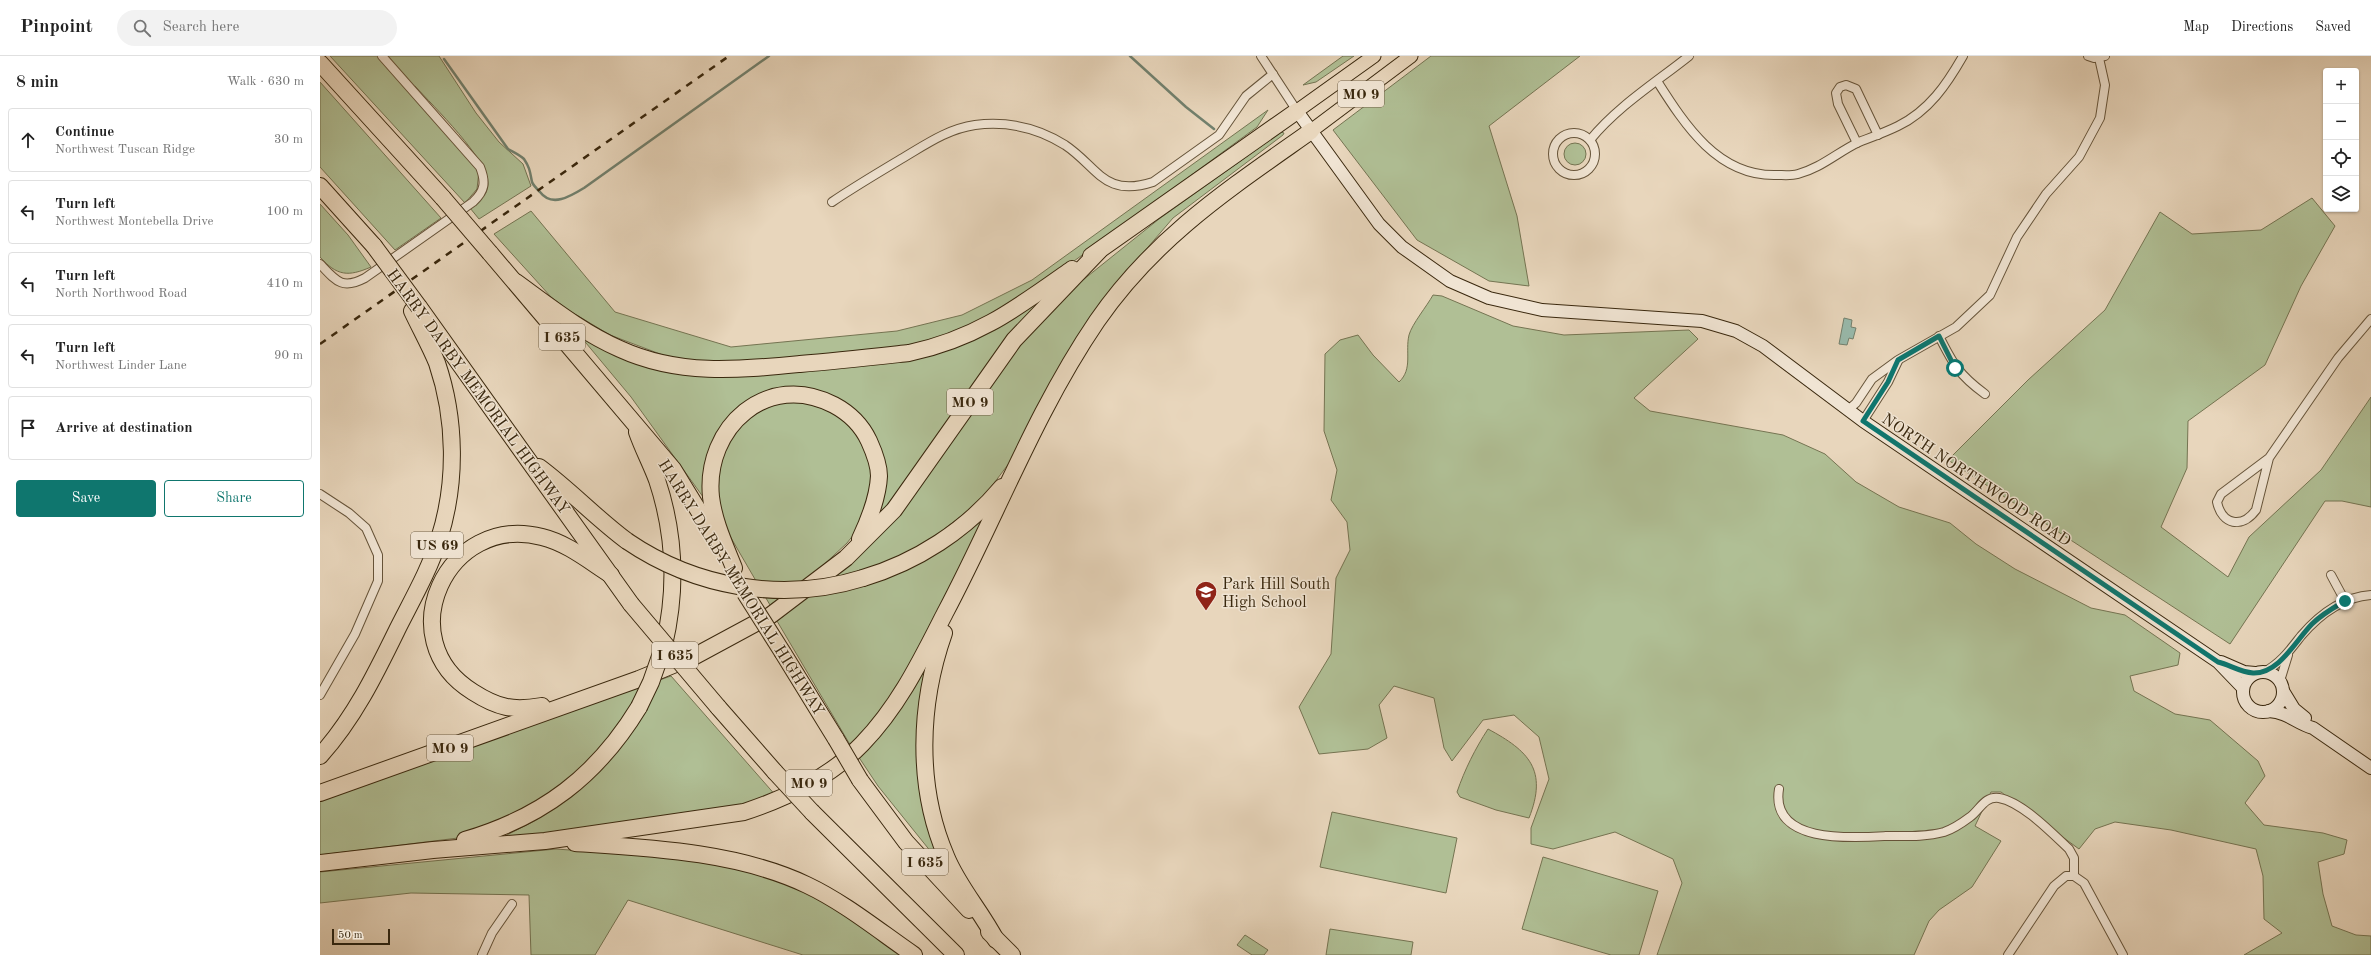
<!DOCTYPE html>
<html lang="en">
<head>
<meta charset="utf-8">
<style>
	:root { --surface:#fff; --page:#f2f2f2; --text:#222; --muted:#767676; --line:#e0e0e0; --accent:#0f766e }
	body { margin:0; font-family:"Old Standard TT",serif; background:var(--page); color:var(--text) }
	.controls { position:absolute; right:12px; top:12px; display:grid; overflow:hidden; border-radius:4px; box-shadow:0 1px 3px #0004 }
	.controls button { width:36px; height:36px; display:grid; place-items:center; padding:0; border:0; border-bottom:1px solid var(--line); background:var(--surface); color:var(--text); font:20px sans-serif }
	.scale { position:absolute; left:12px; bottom:10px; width:58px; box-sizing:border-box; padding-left:4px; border:2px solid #3a280e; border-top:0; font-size:11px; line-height:14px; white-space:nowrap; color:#3a280e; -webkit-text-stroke:3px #f0e4d3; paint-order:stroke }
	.stop { position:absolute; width:12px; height:12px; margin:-9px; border:3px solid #0f766e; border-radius:50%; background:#fff }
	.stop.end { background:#0f766e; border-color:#fff; box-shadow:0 1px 4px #0008 }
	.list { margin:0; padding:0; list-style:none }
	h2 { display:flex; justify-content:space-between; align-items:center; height:52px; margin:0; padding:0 16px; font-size:17px }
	h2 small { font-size:13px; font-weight:400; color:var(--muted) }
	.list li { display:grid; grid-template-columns:26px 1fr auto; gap:12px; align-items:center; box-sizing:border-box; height:64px; margin:0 8px 8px; padding:0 8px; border:1px solid var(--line); border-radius:4px }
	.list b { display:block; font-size:15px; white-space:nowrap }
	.list p { margin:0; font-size:13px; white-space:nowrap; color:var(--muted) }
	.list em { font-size:13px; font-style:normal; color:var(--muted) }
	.actions { display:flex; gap:8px; padding:12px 16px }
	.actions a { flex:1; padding:9px 0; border:1px solid var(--accent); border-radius:4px; text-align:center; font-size:14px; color:var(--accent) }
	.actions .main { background:var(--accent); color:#fff }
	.icon { flex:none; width:22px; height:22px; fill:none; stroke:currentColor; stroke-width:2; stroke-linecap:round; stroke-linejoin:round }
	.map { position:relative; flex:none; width:2051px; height:899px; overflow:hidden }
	header { display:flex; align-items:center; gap:24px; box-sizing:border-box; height:56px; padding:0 20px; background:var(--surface); border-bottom:1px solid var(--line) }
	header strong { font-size:19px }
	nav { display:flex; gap:22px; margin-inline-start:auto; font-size:14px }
	.search { width:280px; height:36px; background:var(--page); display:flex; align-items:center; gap:10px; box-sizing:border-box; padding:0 14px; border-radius:22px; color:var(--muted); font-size:15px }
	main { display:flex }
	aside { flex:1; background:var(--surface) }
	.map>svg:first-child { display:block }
	.green { fill:#b0bf95; stroke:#757452 }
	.water { fill:#98baac; stroke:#72806d }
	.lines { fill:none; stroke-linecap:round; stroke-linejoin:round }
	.stream { stroke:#72806d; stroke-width:2.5 }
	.street-casing { stroke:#66543a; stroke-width:10 }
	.secondary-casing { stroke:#3a280e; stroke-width:14 }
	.primary-casing { stroke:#3a280e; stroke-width:15 }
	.highway-casing { stroke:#3a280e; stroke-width:18 }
	.street { stroke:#f0e4d3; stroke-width:8 }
	.secondary { stroke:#f0e4d3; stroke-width:12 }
	.primary { stroke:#e8d6bc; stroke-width:13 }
	.highway { stroke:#e8d6bc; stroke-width:16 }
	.rail { stroke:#3a280e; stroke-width:2.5; stroke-dasharray:7 7; stroke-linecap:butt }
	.highway-bridge-casing { stroke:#3a280e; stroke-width:18; stroke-linecap:butt }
	.highway-bridge { stroke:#e8d6bc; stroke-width:16 }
	.route { stroke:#0f766e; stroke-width:5 }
	.labels { text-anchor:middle; stroke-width:3; stroke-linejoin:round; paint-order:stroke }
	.shield { fill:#f0e4d3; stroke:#716049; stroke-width:1 }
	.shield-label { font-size:15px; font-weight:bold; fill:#3a280e }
	.street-label { font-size:16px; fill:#3a280e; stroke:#f0e4d3 }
	.poi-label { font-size:16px; fill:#3a280e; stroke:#f0e4d3; text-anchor:start }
</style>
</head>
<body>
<header>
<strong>Pinpoint</strong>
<div class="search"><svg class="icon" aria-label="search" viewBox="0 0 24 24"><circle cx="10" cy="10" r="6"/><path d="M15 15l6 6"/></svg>Search here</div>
<nav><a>Map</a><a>Directions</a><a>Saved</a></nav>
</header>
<main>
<aside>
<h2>8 min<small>Walk · 630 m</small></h2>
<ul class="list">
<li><svg class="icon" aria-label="ahead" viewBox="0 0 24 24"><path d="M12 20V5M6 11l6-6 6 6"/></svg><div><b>Continue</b><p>Northwest Tuscan Ridge</p></div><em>30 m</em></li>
<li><svg class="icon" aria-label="left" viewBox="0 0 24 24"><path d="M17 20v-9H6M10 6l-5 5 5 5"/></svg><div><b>Turn left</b><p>Northwest Montebella Drive</p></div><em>100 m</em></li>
<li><svg class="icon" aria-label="left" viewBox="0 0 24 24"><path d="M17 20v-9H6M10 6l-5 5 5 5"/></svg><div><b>Turn left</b><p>North Northwood Road</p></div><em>410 m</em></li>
<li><svg class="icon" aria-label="left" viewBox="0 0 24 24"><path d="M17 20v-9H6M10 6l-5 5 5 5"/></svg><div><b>Turn left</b><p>Northwest Linder Lane</p></div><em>90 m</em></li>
<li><svg class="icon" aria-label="arrive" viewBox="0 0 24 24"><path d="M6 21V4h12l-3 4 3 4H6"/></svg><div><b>Arrive at destination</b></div></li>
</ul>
<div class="actions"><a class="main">Save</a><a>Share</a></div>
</aside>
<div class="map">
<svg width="2051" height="899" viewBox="0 0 2051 899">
	<rect width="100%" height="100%" fill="#e8d6bc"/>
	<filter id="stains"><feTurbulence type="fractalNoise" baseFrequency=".005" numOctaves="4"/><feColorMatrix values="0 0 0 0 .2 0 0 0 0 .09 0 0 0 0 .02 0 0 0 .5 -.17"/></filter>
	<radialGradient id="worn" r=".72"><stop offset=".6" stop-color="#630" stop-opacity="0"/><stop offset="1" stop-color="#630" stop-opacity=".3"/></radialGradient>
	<!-- green -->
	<g class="green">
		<path d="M10,0H119L156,57L179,86L203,108L211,130L159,163L150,152C158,146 168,139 168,128C169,104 113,50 95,30L89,36L159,115L157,133L145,147Z"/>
		<path d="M1023,0H1034L996,26L983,29Z"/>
		<path d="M1111,0H1260L1169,70L1197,160L1209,230L1169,225L1097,184L1013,74Z"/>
		<path d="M0,26L121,162L75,194L0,111Z"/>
		<path d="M948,54L937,71L724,227L647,273L590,291L392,308L348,301L290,279L248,254L231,241L174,178L211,155L295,256L411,291L577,275L642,259L712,224Z"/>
		<path d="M961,76L964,77L963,79L853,162L798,226L775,256L745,302L693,402L668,435L653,451L601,491L562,511L532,519L517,535C529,535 545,528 558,523C603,504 640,479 675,444L677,446L582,631L555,668L532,692L457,565L516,519L565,472L601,429L703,284L753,232L839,163Z"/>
		<circle cx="1255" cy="98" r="11"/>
		<path d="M1992,142L2015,170L1981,230L1945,309L1868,365L1867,412L1841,471L1908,521L1929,481L2001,414L2051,341V451L2022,445H2005L1910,588L1628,404L1708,324L1785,254L1840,156L1872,178L1941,174Z"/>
		<path d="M0,148L28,179L51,211C28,221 17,220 0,201Z"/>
		<path d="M1113,239L1122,240L1193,270L1244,279L1369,274L1378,283L1314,342L1330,355L1463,379L1505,398L1536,426L1579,451L1630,467L1656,488L1695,513L1771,552L1805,559L1860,597L1858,609L1810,620L1814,635L1855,658L1890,664L1938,705L1945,720L1925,747L1944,769L2003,777L2027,784L2024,798L1998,806L2003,838L2012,870L2036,879L2051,880V899H1924L1962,877L1944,863L1943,820L1936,793L1851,774L1795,766L1775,773L1759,793L1681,736H1671L1655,770L1681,785L1652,831L1619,854L1609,865L1594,899H1337L1362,827L1353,803L1295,776L1233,793L1211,788V772L1229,723L1219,681L1194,659L1163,664L1132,705L1124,692L1114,642L1074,630L1059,649L1067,682L1048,693L999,698L979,651L1011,598L1016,522L1030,494L1027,466L1011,444L1017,414L1004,375L1005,298L1020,284L1038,279L1053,299L1079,326C1093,313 1085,296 1089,279C1092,268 1107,250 1113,239Z"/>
		<path d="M726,240L575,440L556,461L561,396L491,335L413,357L386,445L311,341L261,281L351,313L559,304Z"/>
		<path d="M480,345L519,358L548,393L553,434L538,473L527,487L498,514L450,549L407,475L399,456L395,415L420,364L457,347Z"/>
		<path d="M617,587L602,653L628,817L558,730L538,700Z"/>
		<path d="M351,620L457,741L437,749L187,782L185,780L216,764L235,751L291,686L217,751L138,782L0,799V743Z"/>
		<path d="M1168,673C1209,695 1228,714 1209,762L1176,754L1140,741L1137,736C1145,713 1155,693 1168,673Z"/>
		<path d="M1012,756L1137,782L1126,837L1000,811Z"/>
		<path d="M236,793L387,804L489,833L589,899H483L308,844L275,899H211L209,839L91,837L0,847V816Z"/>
		<path d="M1223,801L1338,835L1319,899H1291L1202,873Z"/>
		<path d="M1010,873L1093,886L1091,899H1006Z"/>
		<path d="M925,879L948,894L944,899H932L917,889Z"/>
	</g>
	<!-- water -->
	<path class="water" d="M1524,262L1532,264L1531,271L1536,272L1533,283L1529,282L1527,289L1519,288Z"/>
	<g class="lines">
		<!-- stream -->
		<g class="stream">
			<path d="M810,0L866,51L894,73"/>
			<path d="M124,3L188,93C193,96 200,99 204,103C210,112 210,116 212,126C213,129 217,133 220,136C232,152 251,140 264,132L449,0"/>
		</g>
		<!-- street casing -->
		<g class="street-casing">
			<g id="street">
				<path d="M941,0L977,55"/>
				<path d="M1768,0L1774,2L1785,0"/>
				<path d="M1337,25C1365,69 1398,121 1457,119C1463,119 1471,120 1478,118C1501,112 1518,96 1539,86C1552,81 1566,76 1578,70C1609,55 1627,28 1643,0"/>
				<circle cx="1254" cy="98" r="21"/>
				<path d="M1270,84C1298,50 1335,27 1369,0"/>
				<path d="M1537,87L1518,48L1516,37L1520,31L1526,29L1536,33L1558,79"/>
				<path d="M512,146C534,131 558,117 581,103C605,89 627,73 655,69C687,65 718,72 745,89C778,111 784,142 833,126L899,79L926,40L953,18"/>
				<path d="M0,208C16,225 22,234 45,222L153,146C165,135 166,126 160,111L62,0"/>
				<path d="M1619,280C1633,308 1639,319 1665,338"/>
				<path d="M1528,354L1536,347L1552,323L1578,304L1636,271L1670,239L1697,181L1726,138L1759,101L1780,62L1785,29L1779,2"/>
				<path d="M1543,365L1568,326L1578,305"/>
				<path d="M1949,402L1901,438L1897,446C1902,469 1922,473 1936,454L1949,402L2018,302L2051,263"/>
				<path d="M0,438L29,457L46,472L58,499V525L35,578L0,639"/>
				<path d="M2011,519L2025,545"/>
				<path d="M1944,616C1961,607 1970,594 1981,580C1999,559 2023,541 2051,539"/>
				<path d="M1960,625L1968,599"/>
				<path d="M1459,733C1450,788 1532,782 1566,780C1585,780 1606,781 1624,776C1633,773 1642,767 1650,761C1660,754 1664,740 1679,742C1702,746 1732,777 1749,793L1754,802V820"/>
				<path d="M162,899L172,877L192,848"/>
				<path d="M1688,899L1734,830L1746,820H1754L1764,827L1803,899"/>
			</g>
		</g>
		<!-- secondary casing -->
		<g class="secondary-casing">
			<g id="secondary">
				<path d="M977,55L1059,168L1082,191L1130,225L1169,242L1222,254L1382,265L1416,275L1443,290L1543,365L1898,606L1923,632"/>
				<path d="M1901,606L1924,616L1935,617"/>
				<circle cx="1943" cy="636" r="20"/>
				<path d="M1963,635L1974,653L1985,662"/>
				<path d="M1949,655C1970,657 1975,667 1993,672L2051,712"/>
			</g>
		</g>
		<!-- primary casing -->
		<g class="primary-casing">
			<g id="primary">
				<path d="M977,55L1054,0"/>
				<path d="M991,75L1091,0"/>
			</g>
		</g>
		<!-- highway casing -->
		<g class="highway-casing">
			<g id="highway">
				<path d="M0,7L123,142"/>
				<path d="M0,130L54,190"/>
				<path d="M170,197L353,413L396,483"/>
				<path d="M771,200L977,55"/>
				<path d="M196,226C229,250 263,277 300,293C359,320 418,314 480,308C516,305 552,301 589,297C656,283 697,252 752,213"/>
				<path d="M99,251L311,548"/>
				<path d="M317,376C323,393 331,408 337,424C355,478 357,534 344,589"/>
				<path d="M219,411C250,434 276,462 307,485"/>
				<path d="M414,512C405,489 394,466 391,441C384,371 448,314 514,349C529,357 542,370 549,385C554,396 559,408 559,420C558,442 549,464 540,483"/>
				<path d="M543,522C597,506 646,474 682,431"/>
				<path d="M624,577C599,648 596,730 626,800C638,830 661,855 676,884"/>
				<path d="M463,597L516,683"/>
				<path d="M222,650C193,655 178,652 153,636C68,584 127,456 222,481C247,487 269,505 291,519"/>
				<path d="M398,651L455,716"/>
				<path d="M0,700C34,662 55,619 77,574C92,544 109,515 119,483C137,427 136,363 117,307C110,290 100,272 92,255"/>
				<path d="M540,724L586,786L649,854"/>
				<path d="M0,737L319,623L375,600L451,559L526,502L574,454L694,284L779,195"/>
				<path d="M492,756L636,899"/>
				<path d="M145,784C223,761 277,720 319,651"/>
				<path d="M255,787C331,792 418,796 487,829C525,847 559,875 594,899"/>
				<path d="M0,807L113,794L225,785L424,756C467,742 510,721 542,688C579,650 601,604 625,557C676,461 715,356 777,265C835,181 909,133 991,75"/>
				<path d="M669,876L692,899"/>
			</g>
		</g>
		<!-- street -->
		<use href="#street" class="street"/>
		<!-- secondary -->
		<use href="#secondary" class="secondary"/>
		<!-- primary -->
		<use href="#primary" class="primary"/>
		<!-- highway -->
		<use href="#highway" class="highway"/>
		<!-- rail -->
		<path class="rail" d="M0,288L409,0"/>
		<!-- highway-bridge casing -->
		<g class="highway-bridge-casing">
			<g id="highway-bridge">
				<path d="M123,142L170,197"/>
				<path d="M54,190L99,251"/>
				<path d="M307,485C376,532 463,547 543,522"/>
				<path d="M425,537L463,597"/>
				<path d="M311,548L398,651"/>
				<path d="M319,651L331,626L344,589"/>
				<path d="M516,683L540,724"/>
				<path d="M455,716L492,756"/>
			</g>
		</g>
		<!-- highway-bridge -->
		<use href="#highway-bridge" class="highway-bridge"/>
	</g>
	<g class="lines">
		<!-- route -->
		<path class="route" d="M1635,312L1619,280L1578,304L1568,326L1543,365L1898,606C1910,609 1920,616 1933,617C1959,618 1976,584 1992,568C2002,558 2013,552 2025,545"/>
	</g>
	<!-- icons -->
	<defs>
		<g id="school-pin" transform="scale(1.15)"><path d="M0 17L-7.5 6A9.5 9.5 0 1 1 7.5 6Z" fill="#8f2418" stroke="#f0e4d3"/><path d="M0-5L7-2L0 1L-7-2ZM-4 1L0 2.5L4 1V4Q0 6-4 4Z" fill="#fff"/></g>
	</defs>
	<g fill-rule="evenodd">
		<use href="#school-pin" x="886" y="536"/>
	</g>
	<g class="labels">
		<!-- shield labels -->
		<g class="shield">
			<rect x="1018" y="25" width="46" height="26" rx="3"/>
			<rect x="219" y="268" width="46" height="26" rx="3"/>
			<rect x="627" y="333" width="46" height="26" rx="3"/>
			<rect x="91" y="476" width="52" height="26" rx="3"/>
			<rect x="332" y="586" width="46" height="26" rx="3"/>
			<rect x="107" y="679" width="46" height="26" rx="3"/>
			<rect x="466" y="714" width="46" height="26" rx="3"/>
			<rect x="582" y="793" width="46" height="26" rx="3"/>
		</g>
		<g class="shield-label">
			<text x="1041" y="43">MO 9</text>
			<text x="242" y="286">I 635</text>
			<text x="650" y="351">MO 9</text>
			<text x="117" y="494">US 69</text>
			<text x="355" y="604">I 635</text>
			<text x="130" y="697">MO 9</text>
			<text x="489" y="732">MO 9</text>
			<text x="605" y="811">I 635</text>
		</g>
		<!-- street labels -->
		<g class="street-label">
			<text transform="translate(159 335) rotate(54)" y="6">HARRY DARBY MEMORIAL HIGHWAY</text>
			<text transform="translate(1657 423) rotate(34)" y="6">NORTH NORTHWOOD ROAD</text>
			<text transform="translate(422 531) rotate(58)" y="6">HARRY DARBY MEMORIAL HIGHWAY</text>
		</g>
		<!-- poi labels -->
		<g class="poi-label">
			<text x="902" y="533">Park Hill South<tspan x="902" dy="18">High School</tspan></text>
		</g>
	</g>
	<rect width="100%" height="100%" filter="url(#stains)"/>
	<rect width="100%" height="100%" fill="url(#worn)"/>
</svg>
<div class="controls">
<button>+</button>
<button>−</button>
<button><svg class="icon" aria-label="locate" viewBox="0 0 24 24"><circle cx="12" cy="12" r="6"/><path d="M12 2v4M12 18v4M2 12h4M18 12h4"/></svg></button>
<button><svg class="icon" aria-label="layers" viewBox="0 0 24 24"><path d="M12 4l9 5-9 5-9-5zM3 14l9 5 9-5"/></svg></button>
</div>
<div class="scale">50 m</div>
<div class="stop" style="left:1635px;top:312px"></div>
<div class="stop end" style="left:2025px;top:545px"></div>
</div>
</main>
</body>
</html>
